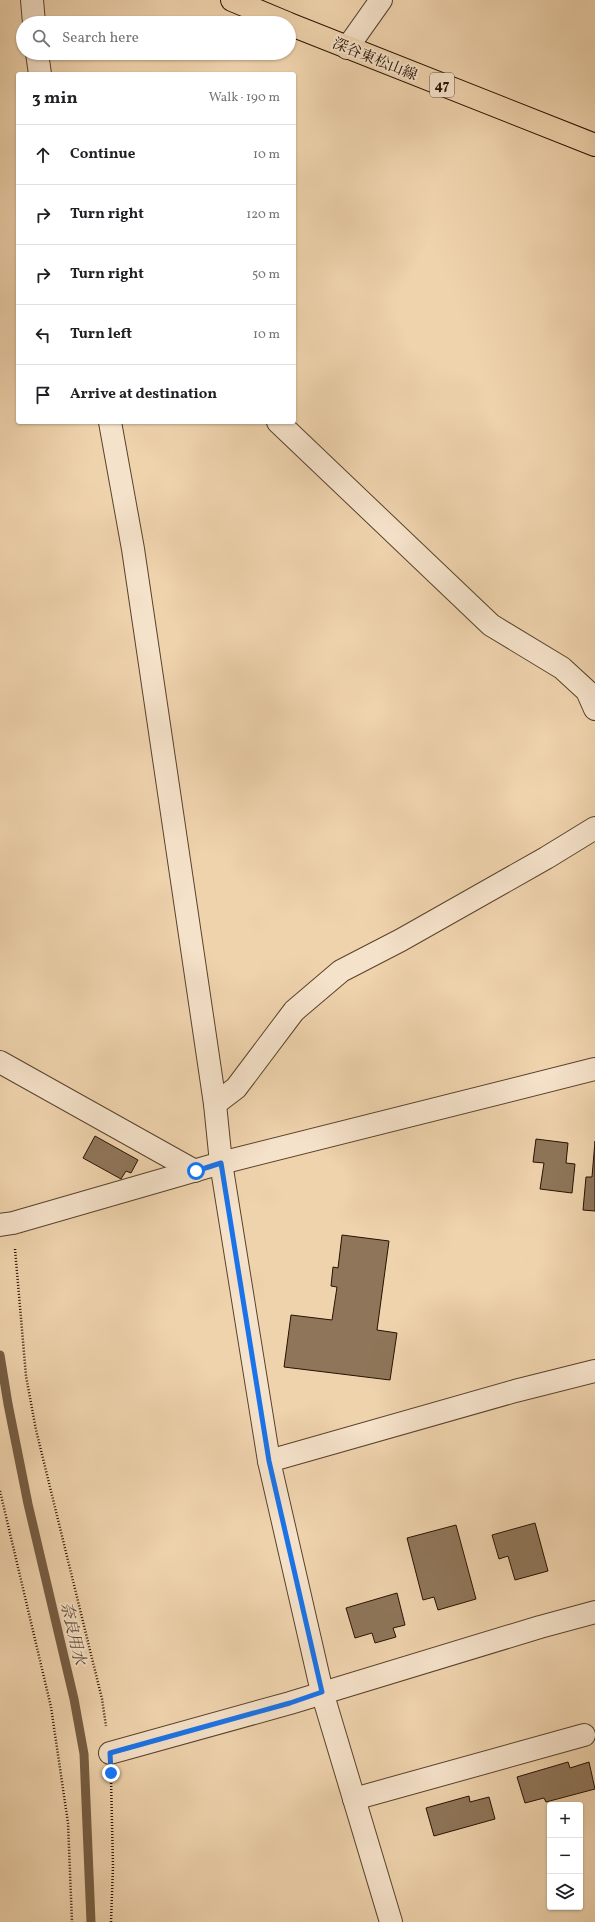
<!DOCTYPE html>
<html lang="en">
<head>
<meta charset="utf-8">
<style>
	:root { --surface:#fff; --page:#f2f2f2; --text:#202124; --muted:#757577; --line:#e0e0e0 }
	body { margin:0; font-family:Vollkorn,"Noto Serif JP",serif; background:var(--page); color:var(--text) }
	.controls { position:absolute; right:12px; bottom:12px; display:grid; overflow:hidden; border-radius:4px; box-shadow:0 1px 3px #0004 }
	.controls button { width:36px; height:36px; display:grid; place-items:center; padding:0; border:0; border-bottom:1px solid var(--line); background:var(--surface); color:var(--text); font:20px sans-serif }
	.stop { position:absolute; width:12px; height:12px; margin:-9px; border:3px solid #1a73e8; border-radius:50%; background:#fff }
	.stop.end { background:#1a73e8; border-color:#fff; box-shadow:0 1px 4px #0008 }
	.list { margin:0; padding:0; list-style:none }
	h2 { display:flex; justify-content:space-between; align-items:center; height:52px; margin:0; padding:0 16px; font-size:17px }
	h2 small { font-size:13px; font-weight:400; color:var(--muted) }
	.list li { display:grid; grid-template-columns:26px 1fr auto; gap:12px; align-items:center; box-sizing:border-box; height:60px; padding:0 16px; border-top:1px solid var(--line) }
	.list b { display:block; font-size:15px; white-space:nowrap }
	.list em { font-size:13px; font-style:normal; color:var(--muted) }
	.icon { flex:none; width:22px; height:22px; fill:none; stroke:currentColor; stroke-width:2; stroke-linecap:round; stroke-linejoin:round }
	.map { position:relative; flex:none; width:595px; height:1922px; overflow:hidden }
	.search { position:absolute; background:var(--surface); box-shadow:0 1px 3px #0004; left:16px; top:16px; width:280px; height:44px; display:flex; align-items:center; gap:10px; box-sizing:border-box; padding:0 14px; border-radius:22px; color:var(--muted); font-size:15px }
	.panel { position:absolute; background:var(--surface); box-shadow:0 1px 3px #0004; left:16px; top:72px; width:280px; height:352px; border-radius:4px }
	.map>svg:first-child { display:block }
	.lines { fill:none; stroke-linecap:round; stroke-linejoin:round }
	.stream { stroke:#765e44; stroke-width:9 }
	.building { fill:#8f765a; stroke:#271100 }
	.minor-casing { stroke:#59422b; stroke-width:24 }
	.major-casing { stroke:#271100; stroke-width:24 }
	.path { stroke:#271100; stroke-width:2.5; stroke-dasharray:1 2; stroke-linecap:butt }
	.minor { stroke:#f5e2ca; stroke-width:22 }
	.major { stroke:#efd3ad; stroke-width:22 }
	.route { stroke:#1a73e8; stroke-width:5 }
	.labels { text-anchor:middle; stroke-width:4; stroke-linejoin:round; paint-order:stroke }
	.shield { fill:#f5e2ca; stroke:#65503d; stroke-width:1 }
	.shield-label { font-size:14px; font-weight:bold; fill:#271100 }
	.street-label { font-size:15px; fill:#271100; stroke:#f5e2ca }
	.water-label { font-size:16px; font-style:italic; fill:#5c442e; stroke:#f5e2ca }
</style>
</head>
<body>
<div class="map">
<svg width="595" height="1922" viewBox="0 0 595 1922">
	<rect width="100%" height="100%" fill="#efd3ad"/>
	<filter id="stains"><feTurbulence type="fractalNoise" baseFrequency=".005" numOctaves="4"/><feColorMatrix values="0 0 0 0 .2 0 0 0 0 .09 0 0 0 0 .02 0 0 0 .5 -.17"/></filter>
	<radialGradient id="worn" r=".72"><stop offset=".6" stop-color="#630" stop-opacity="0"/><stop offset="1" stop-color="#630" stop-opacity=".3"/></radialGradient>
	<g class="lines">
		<!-- stream -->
		<path class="stream" d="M0,1355L8,1404L28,1504L74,1699L84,1754L91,1922"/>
	</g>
	<!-- building -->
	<g class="building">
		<path d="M95,1136L138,1160L131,1173L126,1171L121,1179L83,1158Z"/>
		<path d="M536,1139L568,1143L566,1163L575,1164L572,1193L540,1189L544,1163L533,1162Z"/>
		<path d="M595,1141V1211L583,1210L586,1177H592Z"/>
		<path d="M342,1235L389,1241L377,1330L397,1333L390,1380L284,1367L291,1315L332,1320L337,1287L331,1286L333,1267L338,1268Z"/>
		<path d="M535,1523L548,1571L515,1580L508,1556L499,1559L492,1535Z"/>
		<path d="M456,1525L476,1599L438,1610L434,1597L423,1600L407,1538Z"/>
		<path d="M397,1593L405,1625L393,1628L396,1637L375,1643L372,1633L355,1638L346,1608Z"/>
		<path d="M568,1762L570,1768L589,1762L595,1789L546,1802L544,1798L525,1803L517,1777Z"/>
		<path d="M469,1796L470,1802L489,1797L495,1819L434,1836L426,1808Z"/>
	</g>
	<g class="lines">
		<!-- minor casing -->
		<g class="minor-casing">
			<g id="minor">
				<path d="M32,0L34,23"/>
				<path d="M347,48L381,0"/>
				<path d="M37,53L40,74"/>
				<path d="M110,422L133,549L215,1104L221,1163L269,1461L322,1692L391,1922"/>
				<path d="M278,422L491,625L562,668L587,691L595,709"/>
				<path d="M0,1062L195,1171"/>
				<path d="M215,1104L236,1088L294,1011L341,971L401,940L546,858L595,828"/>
				<path d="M0,1225L13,1223L221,1163L595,1069"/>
				<path d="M269,1461L515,1391L595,1371"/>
				<path d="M110,1753L290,1703L540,1627L595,1612"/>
				<path d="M354,1799L584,1735"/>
			</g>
		</g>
		<!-- major casing -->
		<g class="major-casing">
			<g id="major">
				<path d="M232,0L287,23"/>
				<path d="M289,24L595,145"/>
			</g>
		</g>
		<!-- path -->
		<g class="path">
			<path d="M15,1249L26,1376L36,1430L102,1699L106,1726"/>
			<path d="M0,1491L51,1707L68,1823L72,1922"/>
			<path d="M111,1922L113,1866L111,1779"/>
		</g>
		<!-- minor -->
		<use href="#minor" class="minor"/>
		<!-- major -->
		<use href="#major" class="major"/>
	</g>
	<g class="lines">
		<!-- route -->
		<path class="route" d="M111,1773L110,1753L290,1703L322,1692L269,1461L221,1163L196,1171"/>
	</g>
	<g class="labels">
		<!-- shield labels -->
		<rect class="shield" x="430" y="73" width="24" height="24" rx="3"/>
		<g class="shield-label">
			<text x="442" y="90">47</text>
		</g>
		<!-- street labels -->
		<g class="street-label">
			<text transform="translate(375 59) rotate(22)" y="5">深谷東松山線</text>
		</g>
		<!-- water labels -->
		<g class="water-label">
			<text transform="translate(74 1633) rotate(77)" y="6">奈良用水</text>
		</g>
	</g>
	<rect width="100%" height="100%" filter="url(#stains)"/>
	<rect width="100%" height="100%" fill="url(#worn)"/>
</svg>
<div class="controls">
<button>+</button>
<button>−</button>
<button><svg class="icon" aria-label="layers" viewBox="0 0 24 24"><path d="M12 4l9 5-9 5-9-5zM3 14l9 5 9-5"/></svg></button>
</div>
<div class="stop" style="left:196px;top:1171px"></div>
<div class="stop end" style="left:111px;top:1773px"></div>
<div class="search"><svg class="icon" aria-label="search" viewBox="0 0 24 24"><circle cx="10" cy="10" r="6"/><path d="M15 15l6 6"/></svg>Search here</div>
<section class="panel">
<h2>3 min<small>Walk · 190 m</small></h2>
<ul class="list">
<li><svg class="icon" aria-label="ahead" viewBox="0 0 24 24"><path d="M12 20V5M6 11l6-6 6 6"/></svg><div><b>Continue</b></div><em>10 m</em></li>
<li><svg class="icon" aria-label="right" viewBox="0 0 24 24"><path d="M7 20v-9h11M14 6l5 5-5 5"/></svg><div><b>Turn right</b></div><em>120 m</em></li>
<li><svg class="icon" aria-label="right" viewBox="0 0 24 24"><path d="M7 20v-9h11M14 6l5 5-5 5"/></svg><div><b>Turn right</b></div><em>50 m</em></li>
<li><svg class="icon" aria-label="left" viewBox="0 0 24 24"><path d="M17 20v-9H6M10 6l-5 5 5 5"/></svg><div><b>Turn left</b></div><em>10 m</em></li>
<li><svg class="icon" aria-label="arrive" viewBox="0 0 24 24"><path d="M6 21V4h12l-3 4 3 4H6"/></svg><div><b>Arrive at destination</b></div></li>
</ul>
</section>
</div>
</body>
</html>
